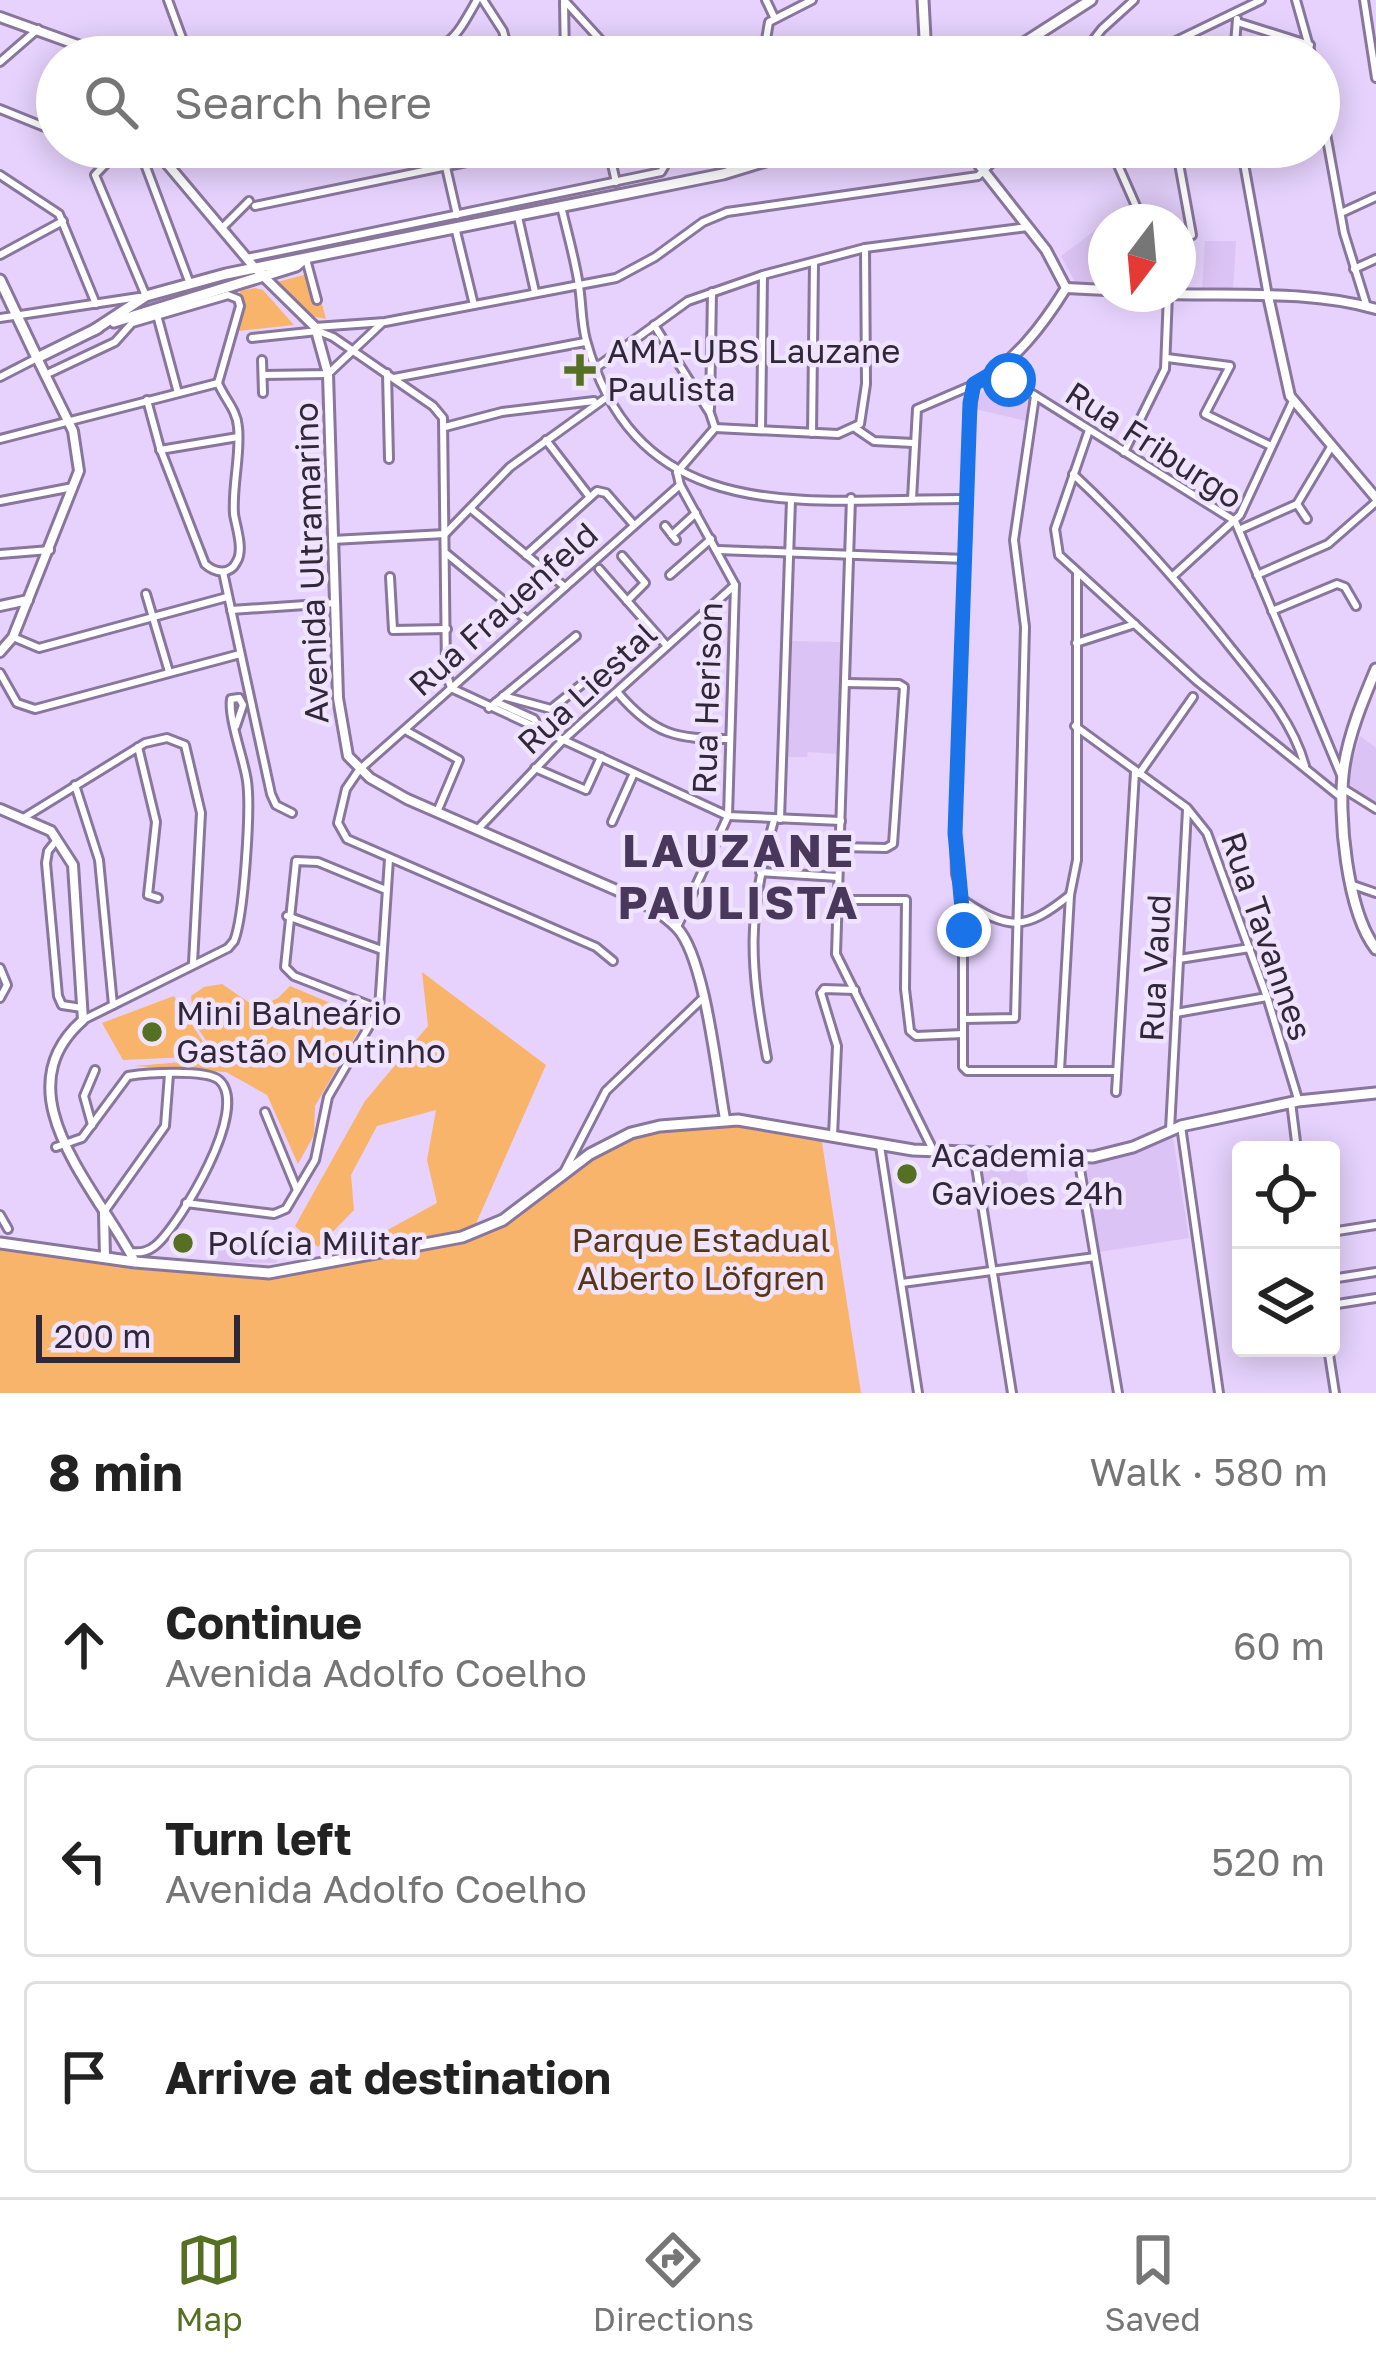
<!DOCTYPE html>
<html lang="en">
<head>
<meta charset="utf-8">
<style>
	:root { --surface:#fff; --page:#f6f6f6; --text:#222; --muted:#767676; --line:#e0e0e0; --accent:#557023 }
	body { margin:0; font-family:"Golos Text",sans-serif; background:var(--page); color:var(--text) }
	.controls { position:absolute; right:36px; bottom:36px; display:grid; overflow:hidden; border-radius:12px; box-shadow:0 6px 30px #0003 }
	.controls button { width:108px; height:108px; display:grid; place-items:center; padding:0; border:0; border-bottom:3px solid var(--line); background:var(--surface); color:var(--text); font:60px sans-serif }
	.compass { position:absolute; left:1088px; top:204px; width:108px; height:108px; border-radius:50%; background:var(--surface); box-shadow:0 6px 30px #0003; rotate:196deg }
	.scale { position:absolute; left:36px; bottom:30px; width:204px; box-sizing:border-box; padding-left:12px; border:6px solid #302839; border-top:0; font-size:33px; line-height:42px; white-space:nowrap; color:#302839; -webkit-text-stroke:9px #efe3fd; paint-order:stroke }
	.stop { position:absolute; width:36px; height:36px; margin:-27px; border:9px solid #1a73e8; border-radius:50%; background:#fff }
	.stop.end { background:#1a73e8; border-color:#fff; box-shadow:0 3px 12px #0008 }
	.list { margin:0; padding:0; list-style:none }
	h2 { display:flex; justify-content:space-between; align-items:center; height:156px; margin:0; padding:0 48px; font-size:51px }
	h2 small { font-size:39px; font-weight:400; color:var(--muted) }
	.list li { display:grid; grid-template-columns:78px 1fr auto; gap:36px; align-items:center; box-sizing:border-box; height:192px; margin:0 24px 24px; padding:0 24px; border:3px solid var(--line); border-radius:12px }
	.list b { display:block; font-size:45px; white-space:nowrap }
	.list p { margin:0; font-size:39px; white-space:nowrap; color:var(--muted) }
	.list em { font-size:39px; font-style:normal; color:var(--muted) }
	.icon { flex:none; width:66px; height:66px; fill:none; stroke:currentColor; stroke-width:2; stroke-linecap:round; stroke-linejoin:round }
	.map { position:relative; flex:none; width:1376px; height:1393px; overflow:hidden }
	.search { position:absolute; background:var(--surface); box-shadow:0 6px 30px #0003; left:36px; right:36px; top:36px; height:132px; display:flex; align-items:center; gap:30px; box-sizing:border-box; padding:0 42px; border-radius:66px; color:var(--muted); font-size:45px }
	.sheet { height:804px; background:var(--surface) }
	nav { display:flex; justify-content:space-around; align-items:center; box-sizing:border-box; height:168px; border-top:3px solid var(--line); background:var(--surface); font-size:33px; color:var(--muted) }
	nav a { display:grid; justify-items:center; gap:6px }
	nav .on { color:var(--accent) }
	.map>svg:first-child { display:block }
	.built { fill:#dbc4f5 }
	.green { fill:#f9b46b }
	.lines { fill:none; stroke-linecap:round; stroke-linejoin:round }
	.minor-casing { stroke:#88769d; stroke-width:12 }
	.tertiary-casing { stroke:#88769d; stroke-width:14 }
	.secondary-casing { stroke:#88769d; stroke-width:15 }
	.minor { stroke:#fff; stroke-width:6 }
	.tertiary { stroke:#fff; stroke-width:8 }
	.secondary { stroke:#fff; stroke-width:9 }
	.route { stroke:#1a73e8; stroke-width:15 }
	.poi-dot { fill:#557023; stroke:#efe3fd; stroke-width:4.5 }
	.labels { text-anchor:middle; stroke-width:9; stroke-linejoin:round; paint-order:stroke }
	.poi-label { font-size:33px; fill:#302839; stroke:#efe3fd; text-anchor:start }
	.street-label { font-size:33px; fill:#302839; stroke:#efe3fd }
	.park-label { font-size:33px; fill:#553715; stroke:#efe3fd }
	.district-label { font-size:45px; font-weight:bold; letter-spacing:3px; fill:#49385b; stroke:#efe3fd }
</style>
</head>
<body>
<div class="map">
<svg width="1376" height="1393" viewBox="0 0 1376 1393">
	<rect width="100%" height="100%" fill="#e6d2fd"/>
	<!-- built -->
	<g class="built">
		<path d="M1097,229L1106,243V285L1075,282L1061,256Z"/>
		<path d="M1205,241H1236L1233,292L1202,290Z"/>
		<path d="M993,383L1004,384L1027,398L1026,421L975,409L976,398Z"/>
		<path d="M791,641L841,642L837,754L808,752L807,757H787Z"/>
		<path d="M1360,736L1376,748V804L1350,785V770Z"/>
		<path d="M1173,1138L1189,1238L1099,1252L1086,1163L1132,1154Z"/>
		<path d="M980,1158L1024,1160L1029,1186L984,1188Z"/>
		<path d="M213,1236L286,1241L276,1263L210,1262Z"/>
	</g>
	<!-- green -->
	<g class="green">
		<path d="M307,274L315,306L322,304L326,319L311,316L274,283Z"/>
		<path d="M255,288L263,290L294,325L238,331L240,291Z"/>
		<path d="M422,972L546,1065L474,1228L347,1252L437,1203L427,1160L436,1110L377,1126L351,1175L354,1210L318,1247L295,1226L365,1101L428,1026Z"/>
		<path d="M222,984L257,1008L278,998L290,986L366,1018L315,1106L314,1135L298,1164L267,1095L226,1072L134,1066L219,1059L194,1023L191,996L204,987Z"/>
		<path d="M174,996L212,1056L123,1060L102,1023Z"/>
		<path d="M726,1122L821,1136L861,1393H0V1237L131,1269L197,1274L312,1270L431,1247L477,1233L602,1147L643,1133Z"/>
	</g>
	<g class="lines">
		<!-- minor casing -->
		<g class="minor-casing">
			<g id="minor">
				<path d="M168,0L189,57"/>
				<path d="M483,0L503,31L510,57"/>
				<path d="M564,0L616,57"/>
				<path d="M766,0L774,17"/>
				<path d="M1296,0L1312,57"/>
				<path d="M1364,0L1376,78"/>
				<path d="M564,3L565,57"/>
				<path d="M1237,22L1310,45"/>
				<path d="M304,51L305,57"/>
				<path d="M399,57C451,46 451,46 477,0"/>
				<path d="M763,57L769,22L812,0"/>
				<path d="M1080,57L1102,29L1134,0"/>
				<path d="M1143,57L1261,0"/>
				<path d="M1234,57L1237,19"/>
				<path d="M0,62L38,29"/>
				<path d="M1319,95L1344,233L1367,307"/>
				<path d="M0,109L57,132"/>
				<path d="M97,147L143,159L159,156"/>
				<path d="M608,147L616,182"/>
				<path d="M1110,147L1143,222"/>
				<path d="M1176,147L1192,235"/>
				<path d="M1241,147L1268,296"/>
				<path d="M265,148L272,147"/>
				<path d="M115,154L95,175L146,296"/>
				<path d="M1059,156L1082,147"/>
				<path d="M143,159L190,284"/>
				<path d="M446,167L457,215"/>
				<path d="M0,175L59,214L96,304"/>
				<path d="M255,206L539,147"/>
				<path d="M561,206C567,232 575,259 579,286C582,304 581,322 586,340C639,533 811,498 967,499"/>
				<path d="M1341,213L1376,197"/>
				<path d="M518,217L535,292"/>
				<path d="M455,227L474,305"/>
				<path d="M222,228L249,201"/>
				<path d="M0,255L63,221"/>
				<path d="M247,258L661,172L664,167L660,147"/>
				<path d="M306,259L317,300"/>
				<path d="M1354,269L1376,259"/>
				<path d="M157,315L178,393"/>
				<path d="M0,318L139,297"/>
				<path d="M654,325L710,413L715,428"/>
				<path d="M315,327L385,322L616,278L655,257L703,222L727,212L978,176L1008,147"/>
				<path d="M252,338L318,331L333,337L433,406L443,418L446,672L451,688L728,816L841,821"/>
				<path d="M1167,358L1230,366L1205,414L1269,445"/>
				<path d="M262,360L263,393"/>
				<path d="M597,367L688,301L763,275L865,248L1028,227"/>
				<path d="M996,371L1235,521L1341,775"/>
				<path d="M387,373L389,459"/>
				<path d="M45,375L115,342L132,323L228,295L238,299L240,306L218,383"/>
				<path d="M263,375L328,374L382,323"/>
				<path d="M0,377L37,358"/>
				<path d="M394,378L585,342"/>
				<path d="M974,384L968,440L955,833L956,874L963,900V1067L967,1071H1117"/>
				<path d="M147,400L160,448L205,564C215,573 230,576 237,561C244,549 236,527 234,514C232,485 241,455 238,427C237,410 224,398 218,383"/>
				<path d="M710,409L712,292"/>
				<path d="M445,427L502,412L594,401"/>
				<path d="M715,428L838,434L860,424L866,384L865,248"/>
				<path d="M855,428L874,441L913,443"/>
				<path d="M761,430L763,275"/>
				<path d="M1089,430L1055,529L1059,555L1197,681L1343,799"/>
				<path d="M812,433L814,263"/>
				<path d="M0,439L218,383"/>
				<path d="M546,440L589,496"/>
				<path d="M160,450L238,437"/>
				<path d="M1124,452L1165,369L1168,294"/>
				<path d="M677,472L715,428"/>
				<path d="M1073,474C1131,528 1182,586 1231,648C1259,683 1293,721 1305,766"/>
				<path d="M851,498L836,954L933,1150"/>
				<path d="M912,499L917,409L973,385"/>
				<path d="M0,501L73,487"/>
				<path d="M1297,504L1307,519"/>
				<path d="M471,509L565,587"/>
				<path d="M665,526L676,540"/>
				<path d="M1241,529L1297,504L1331,447"/>
				<path d="M672,535L696,513"/>
				<path d="M332,540L445,534L510,467L607,397"/>
				<path d="M718,550L966,559"/>
				<path d="M0,554L50,550"/>
				<path d="M447,554L527,620"/>
				<path d="M526,555L597,491L606,493L634,525"/>
				<path d="M622,556L645,583L627,601"/>
				<path d="M599,569L667,646"/>
				<path d="M223,572L271,794L276,805L292,813"/>
				<path d="M670,575L711,539"/>
				<path d="M1257,575L1328,544L1376,502"/>
				<path d="M1173,576L1240,515L1293,401"/>
				<path d="M390,577L393,630L447,629"/>
				<path d="M146,594L169,672"/>
				<path d="M231,610L335,603"/>
				<path d="M1272,611L1337,584L1345,587L1356,606"/>
				<path d="M13,637L39,648L227,597"/>
				<path d="M1076,643L1135,624"/>
				<path d="M0,673L17,703L35,709L240,654"/>
				<path d="M618,693C654,735 676,739 730,739"/>
				<path d="M503,696L551,709L581,685"/>
				<path d="M496,702L534,719L540,729"/>
				<path d="M489,708L576,636"/>
				<path d="M236,726L243,705L239,698"/>
				<path d="M1075,726L1187,808L1207,833L1267,997L1298,1099"/>
				<path d="M405,730L459,760L437,812"/>
				<path d="M138,747L156,822L148,895L158,898"/>
				<path d="M535,768L586,790L601,757"/>
				<path d="M1139,774L1193,697"/>
				<path d="M75,785L99,860L113,1005"/>
				<path d="M1344,789L1376,809"/>
				<path d="M25,817L145,743L167,738L185,745L201,813L193,963"/>
				<path d="M780,819L791,500"/>
				<path d="M612,822L634,773"/>
				<path d="M477,830L563,740L735,585"/>
				<path d="M56,841L48,851L46,863L58,996L62,1005L82,1008"/>
				<path d="M840,847L886,848L893,844L904,687L899,684L845,683"/>
				<path d="M760,872L838,877"/>
				<path d="M1350,884L1376,893"/>
				<path d="M838,900H906L905,989L910,1031L916,1036L963,1034"/>
				<path d="M963,900C1009,931 1025,931 1070,895"/>
				<path d="M287,916L382,950"/>
				<path d="M677,927L728,816L735,585L680,485L677,472"/>
				<path d="M1179,959L1250,948"/>
				<path d="M613,961L596,947L347,839L338,823L346,789L359,770L680,485"/>
				<path d="M0,968L7,985L0,998"/>
				<path d="M379,1009L294,976L285,967L296,861L318,862L386,890"/>
				<path d="M1176,1013L1267,997"/>
				<path d="M964,1019L1015,1018L1025,627L1014,540L1035,396"/>
				<path d="M83,1020L228,948L234,941C244,916 251,809 247,781C244,759 228,718 231,699L239,698"/>
				<path d="M767,1058C749,959 747,918 774,820"/>
				<path d="M1060,1070L1070,895L1077,860V573"/>
				<path d="M1116,1092L1135,772"/>
				<path d="M1291,1102L1297,1150"/>
				<path d="M265,1112L297,1190"/>
				<path d="M92,1125L84,1096L95,1070"/>
				<path d="M1181,1126L1219,1393"/>
				<path d="M1170,1130L1187,810"/>
				<path d="M833,1136L837,1046L821,993L824,989L855,990"/>
				<path d="M880,1146L918,1393"/>
				<path d="M56,1147L82,1138L128,1076C146,1073 206,1069 219,1080C251,1108 180,1224 156,1245C148,1252 141,1253 130,1252"/>
				<path d="M974,1154L1012,1393"/>
				<path d="M1078,1157L1118,1393"/>
				<path d="M564,1172L606,1091L702,999"/>
				<path d="M186,1203L274,1214L286,1209L315,1160L328,1097L379,1009L389,859"/>
				<path d="M104,1212L165,1126L169,1074"/>
				<path d="M0,1215L8,1229"/>
				<path d="M1331,1232L1376,1225"/>
				<path d="M1331,1279L1376,1272"/>
				<path d="M902,1283L1095,1257"/>
				<path d="M1331,1305L1376,1298"/>
				<path d="M1328,1348L1335,1393"/>
			</g>
		</g>
		<!-- tertiary casing -->
		<g class="tertiary-casing">
			<g id="tertiary">
				<path d="M0,17L111,57"/>
				<path d="M153,147L254,267L315,327L328,374L338,698L348,756L370,778L407,799L614,889C636,900 660,910 677,928C705,957 717,1076 725,1119"/>
				<path d="M965,147L1046,250L1066,288"/>
				<path d="M1066,288L1106,290"/>
				<path d="M1167,294C1235,296 1310,290 1376,309"/>
				<path d="M1268,296L1290,396L1376,498"/>
				<path d="M974,384C1014,364 1043,325 1066,288"/>
				<path d="M0,606L28,600"/>
				<path d="M0,652L13,637L79,471L73,431L37,358"/>
				<path d="M0,809L51,831L73,865L83,1020C0,1093 96,1187 135,1262"/>
				<path d="M104,1213L105,1258"/>
			</g>
		</g>
		<!-- secondary casing -->
		<g class="secondary-casing">
			<g id="secondary">
				<path d="M923,0L926,57"/>
				<path d="M1002,57L1091,0"/>
				<path d="M0,280L37,358L98,328"/>
				<path d="M114,322L296,266L302,261"/>
				<path d="M94,330L146,296L226,274L723,174L811,147"/>
				<path d="M1376,669C1363,700 1349,733 1344,767C1337,813 1347,912 1376,949"/>
				<path d="M0,1243L135,1262L269,1273L462,1237L503,1220L590,1154L631,1133L660,1126L738,1120L913,1150L1093,1157L1133,1147L1181,1126L1298,1101L1376,1093"/>
			</g>
		</g>
		<!-- minor -->
		<use href="#minor" class="minor"/>
		<!-- tertiary -->
		<use href="#tertiary" class="tertiary"/>
		<!-- secondary -->
		<use href="#secondary" class="secondary"/>
	</g>
	<g class="lines">
		<!-- route -->
		<path class="route" d="M964,930L955,833L970,403L974,384L996,371L1009,380"/>
	</g>
	<!-- markers -->
	<g class="poi-dot">
		<path d="M574 352h12v12h12v12h-12v12h-12v-12h-12v-12h12z"/>
		<circle cx="152" cy="1032" r="12"/>
		<circle cx="907" cy="1174" r="12"/>
		<circle cx="183" cy="1243" r="12"/>
	</g>
	<g class="labels">
		<!-- poi labels -->
		<g class="poi-label">
			<text x="607" y="363">AMA-UBS Lauzane<tspan x="607" dy="38">Paulista</tspan></text>
			<text x="176" y="1025">Mini Balneário<tspan x="176" dy="38">Gastão Moutinho</tspan></text>
			<text x="931" y="1167">Academia<tspan x="931" dy="38">Gavioes 24h</tspan></text>
			<text x="207" y="1255">Polícia Militar</text>
		</g>
		<!-- street labels -->
		<g class="street-label">
			<text transform="translate(1154 445) rotate(33)" y="12">Rua Friburgo</text>
			<text transform="translate(311 563) rotate(-92)" y="12">Avenida Ultramarino</text>
			<text transform="translate(503 609) rotate(-42)" y="12">Rua Frauenfeld</text>
			<text transform="translate(587 688) rotate(-43)" y="12">Rua Liestal</text>
			<text transform="translate(707 698) rotate(-88)" y="12">Rua Herison</text>
			<text transform="translate(1267 936) rotate(71)" y="12">Rua Tavannes</text>
			<text transform="translate(1155 968) rotate(-87)" y="12">Rua Vaud</text>
		</g>
		<!-- park labels -->
		<g class="park-label">
			<text x="701" y="1252">Parque Estadual<tspan x="701" dy="38">Alberto Löfgren</tspan></text>
		</g>
		<!-- district labels -->
		<g class="district-label">
			<text x="739" y="867">LAUZANE<tspan x="739" dy="52">PAULISTA</tspan></text>
		</g>
	</g>
</svg>
<div class="controls">
<button><svg class="icon" aria-label="locate" viewBox="0 0 24 24"><circle cx="12" cy="12" r="6"/><path d="M12 2v4M12 18v4M2 12h4M18 12h4"/></svg></button>
<button><svg class="icon" aria-label="layers" viewBox="0 0 24 24"><path d="M12 4l9 5-9 5-9-5zM3 14l9 5 9-5"/></svg></button>
</div>
<svg class="compass" viewBox="-18 -18 36 36"><path d="M0-13l5 13h-10z" fill="#e53935"/><path d="M0 13l5-13h-10z" fill="#767676"/></svg>
<div class="scale">200 m</div>
<div class="stop" style="left:1009px;top:380px"></div>
<div class="stop end" style="left:964px;top:930px"></div>
<div class="search"><svg class="icon" aria-label="search" viewBox="0 0 24 24"><circle cx="10" cy="10" r="6"/><path d="M15 15l6 6"/></svg>Search here</div>
</div>
<section class="sheet">
<h2>8 min<small>Walk · 580 m</small></h2>
<ul class="list">
<li><svg class="icon" aria-label="ahead" viewBox="0 0 24 24"><path d="M12 20V5M6 11l6-6 6 6"/></svg><div><b>Continue</b><p>Avenida Adolfo Coelho</p></div><em>60 m</em></li>
<li><svg class="icon" aria-label="left" viewBox="0 0 24 24"><path d="M17 20v-9H6M10 6l-5 5 5 5"/></svg><div><b>Turn left</b><p>Avenida Adolfo Coelho</p></div><em>520 m</em></li>
<li><svg class="icon" aria-label="arrive" viewBox="0 0 24 24"><path d="M6 21V4h12l-3 4 3 4H6"/></svg><div><b>Arrive at destination</b></div></li>
</ul>
</section>
<nav>
<a class="on"><svg class="icon" aria-label="map" viewBox="0 0 24 24"><path d="M3 6l6-2 6 2 6-2v14l-6 2-6-2-6 2zM9 4v14M15 6v14"/></svg>Map</a>
<a><svg class="icon" aria-label="directions" viewBox="0 0 24 24"><path d="M12 3l9 9-9 9-9-9zM9 14v-3h6M13 9l2 2-2 2"/></svg>Directions</a>
<a><svg class="icon" aria-label="saved" viewBox="0 0 24 24"><path d="M7 4h10v16l-5-4-5 4z"/></svg>Saved</a>
</nav>
</body>
</html>
